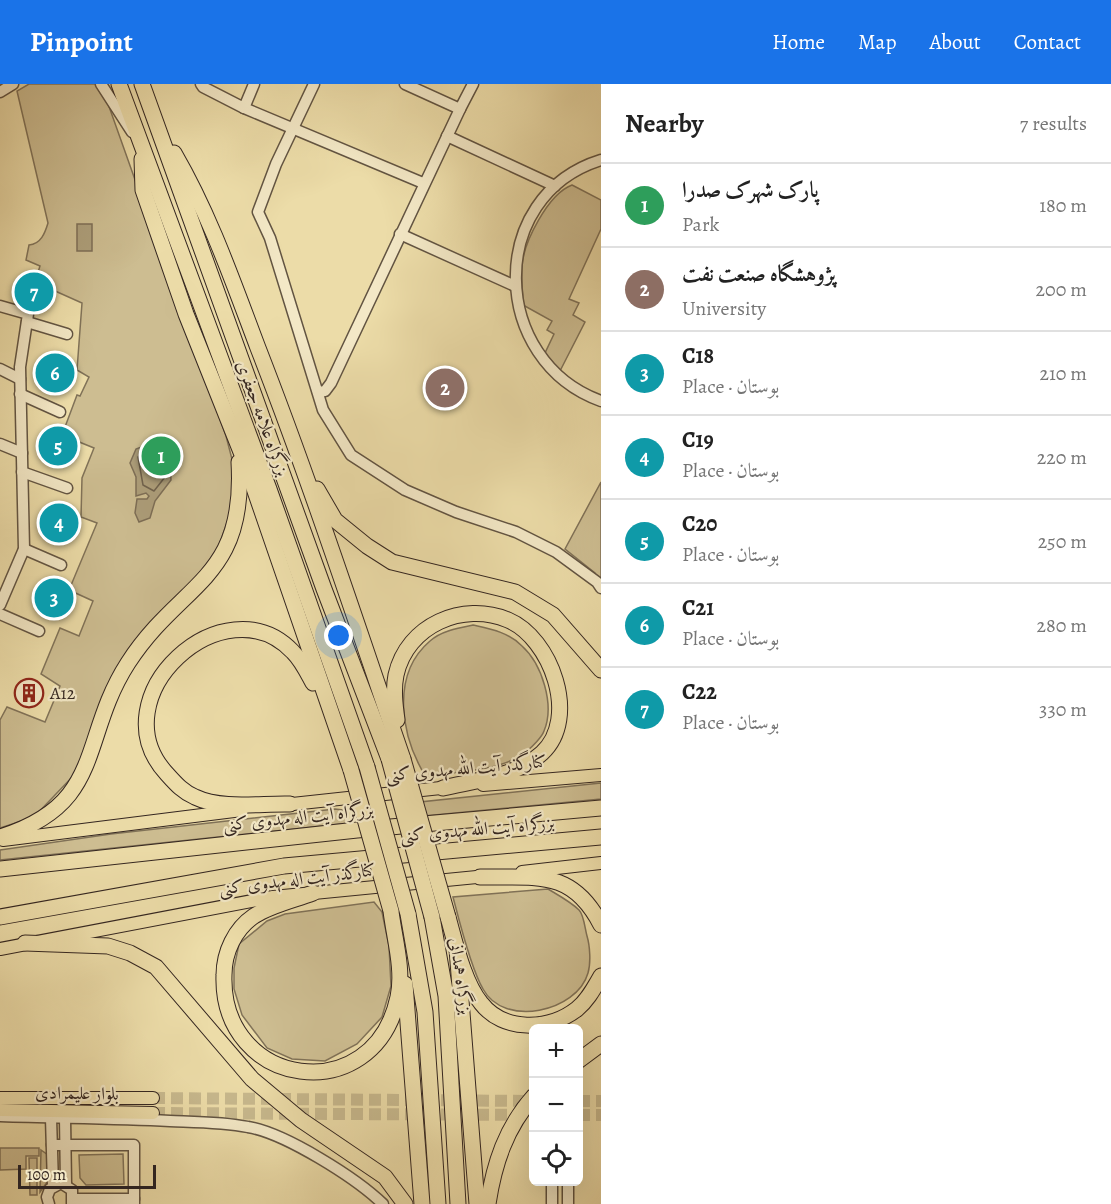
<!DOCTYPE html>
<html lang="en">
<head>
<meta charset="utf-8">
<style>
	:root { --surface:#fff; --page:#f6f6f6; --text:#222; --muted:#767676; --line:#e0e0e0; --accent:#1a73e8 }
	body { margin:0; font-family:Alegreya,Amiri,serif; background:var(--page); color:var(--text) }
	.controls { position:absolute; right:18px; bottom:18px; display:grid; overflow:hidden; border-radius:9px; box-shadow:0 6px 24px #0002 }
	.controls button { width:54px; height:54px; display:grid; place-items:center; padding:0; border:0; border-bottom:2px solid var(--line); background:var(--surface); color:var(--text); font:30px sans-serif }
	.scale { position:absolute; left:18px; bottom:15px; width:138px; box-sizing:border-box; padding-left:6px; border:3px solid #342620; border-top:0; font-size:16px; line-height:21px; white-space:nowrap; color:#342620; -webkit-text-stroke:4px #f3e8c6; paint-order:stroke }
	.you { position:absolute; left:339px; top:552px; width:21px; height:21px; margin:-15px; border:4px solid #fff; border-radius:50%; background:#1a73e8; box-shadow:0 0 0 9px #1a73e833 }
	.badge { display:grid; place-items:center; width:39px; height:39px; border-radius:50%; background:var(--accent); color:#fff; font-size:20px; font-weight:700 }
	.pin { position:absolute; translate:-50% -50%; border:3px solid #fff; box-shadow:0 2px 6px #0006 }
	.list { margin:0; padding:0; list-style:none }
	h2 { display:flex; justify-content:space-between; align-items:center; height:78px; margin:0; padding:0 24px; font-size:26px }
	h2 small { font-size:20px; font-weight:400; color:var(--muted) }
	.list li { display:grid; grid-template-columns:39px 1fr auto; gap:18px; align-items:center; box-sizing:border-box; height:84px; padding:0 24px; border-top:2px solid var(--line) }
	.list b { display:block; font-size:22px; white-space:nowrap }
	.list p { margin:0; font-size:20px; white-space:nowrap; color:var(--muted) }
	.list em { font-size:20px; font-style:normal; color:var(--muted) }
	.icon { flex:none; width:33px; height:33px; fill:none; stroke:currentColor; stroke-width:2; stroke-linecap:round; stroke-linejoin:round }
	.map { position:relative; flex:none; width:601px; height:1120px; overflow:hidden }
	header { display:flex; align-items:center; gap:36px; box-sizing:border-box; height:84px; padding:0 30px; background:var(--accent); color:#fff }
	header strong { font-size:28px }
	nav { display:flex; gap:33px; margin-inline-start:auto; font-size:21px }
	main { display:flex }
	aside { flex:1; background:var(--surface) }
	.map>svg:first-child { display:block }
	.green { fill:#cdbd91; stroke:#807258; stroke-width:1.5 }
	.water { fill:#ad9e7a; stroke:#7d6e56; stroke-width:1.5 }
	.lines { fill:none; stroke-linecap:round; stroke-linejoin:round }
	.shore { stroke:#70624d; stroke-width:1.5 }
	.major-tunnel { stroke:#c7b88d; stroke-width:12; stroke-dasharray:12 6; stroke-linecap:butt }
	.minor-casing { stroke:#625442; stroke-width:13 }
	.major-casing { stroke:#342620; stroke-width:14 }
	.highway-casing { stroke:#342620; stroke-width:17 }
	.minor { stroke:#f3e8c6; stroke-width:10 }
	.major { stroke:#ecdca8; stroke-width:12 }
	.highway { stroke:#ecdca8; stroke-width:15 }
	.highway-bridge-casing { stroke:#342620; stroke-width:17; stroke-linecap:butt }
	.highway-bridge { stroke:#ecdca8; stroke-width:15 }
	.labels { text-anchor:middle; stroke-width:4.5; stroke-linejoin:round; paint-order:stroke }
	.street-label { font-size:18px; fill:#342620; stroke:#f3e8c6 }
	.poi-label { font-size:18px; fill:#342620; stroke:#f3e8c6; text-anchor:start }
</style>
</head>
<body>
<header>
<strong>Pinpoint</strong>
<nav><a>Home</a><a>Map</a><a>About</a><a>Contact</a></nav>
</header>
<main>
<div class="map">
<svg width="601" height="1120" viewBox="0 0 601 1120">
	<rect width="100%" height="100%" fill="#ecdca8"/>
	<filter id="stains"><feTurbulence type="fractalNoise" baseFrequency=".00333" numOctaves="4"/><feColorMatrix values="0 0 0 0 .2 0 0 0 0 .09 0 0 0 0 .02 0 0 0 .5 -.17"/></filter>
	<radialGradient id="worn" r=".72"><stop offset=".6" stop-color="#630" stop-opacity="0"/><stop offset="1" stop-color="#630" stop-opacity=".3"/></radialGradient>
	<!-- green -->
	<g class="green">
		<path d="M29,0H98L106,14L226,352L233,379L235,416L213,478L163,528L76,689L34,733L0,744V636L7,623L45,638L60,602L41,590L60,544L79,552L93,517L69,506L97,439L81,433L82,394L94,364L62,351L77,311L80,312L89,293L77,286L82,219L35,198L40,182L26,176L29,161C41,160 45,149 48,139L17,7Z"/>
		<path d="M572,101L601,116V145L569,215L579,219L573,231L585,238L560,287L545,269L554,250L547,246L552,237L523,221C523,209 521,196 522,183C523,159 548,110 572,101Z"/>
		<path d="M601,398V503L595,489L565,465Z"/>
		<path d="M473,541C491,545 508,548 522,562C542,580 555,621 544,647C542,653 532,663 527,667C499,689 459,686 426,693C401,653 390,591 430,557C441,547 458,544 473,541Z"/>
		<path d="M601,699V715L424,732L420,718Z"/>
		<path d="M335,725L343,726L350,739L0,776V766L111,750Z"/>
		<path d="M548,805C558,811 571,818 579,826C584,831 585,845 587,852C590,862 591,879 588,889C577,928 504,944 483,905C471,885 459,836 453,813Z"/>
		<path d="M374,818L382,828L389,862L391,902L382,933L357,960L325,977L292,975L267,964L242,931L234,905V884L239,860L267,837L285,830Z"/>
		<path d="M0,1064H39V1072H26V1085L0,1086Z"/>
		<path d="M41,1066L48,1071V1097L40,1108Z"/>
		<path d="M123,1070L124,1100L86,1101L80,1094L79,1071Z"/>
		<path d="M29,1074H37V1111H30Z"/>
	</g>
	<!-- water -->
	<g class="water">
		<rect x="77" y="140" width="15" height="27"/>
		<path d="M149,360H162L169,367L171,396L155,417L150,434L139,438L135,429L137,415H147L149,412L146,409L136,412V393L130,379L136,365Z"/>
	</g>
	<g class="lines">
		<!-- shore -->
		<path class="shore" d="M158,366L163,370L165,393L154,407L143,401L138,373L144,367Z"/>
		<!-- major-tunnel -->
		<g class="major-tunnel">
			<path d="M153,1014L534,1017"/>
			<path d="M578,1017H601"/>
			<path d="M153,1029L534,1031"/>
			<path d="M578,1031H601"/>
		</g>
		<!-- minor casing -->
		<g class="minor-casing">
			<g id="minor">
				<path d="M101,0L132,48"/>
				<path d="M201,0L203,3L244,24L254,0"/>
				<path d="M314,0L276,80L258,128L270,154L323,326L351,371L405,406L456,428L516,448L556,468L597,498L601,504"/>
				<path d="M0,8L13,0"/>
				<path d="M244,24L423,99"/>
				<path d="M460,25L473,0"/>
				<path d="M447,52L555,102"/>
				<path d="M601,76C485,112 490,277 601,317"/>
				<path d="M400,150L515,202"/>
				<path d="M0,222L28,230L20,283L24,465L0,521"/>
				<path d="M27,238L67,250"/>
				<path d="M0,285L20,295"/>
				<path d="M318,308L325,307L331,299L460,25L405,0"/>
				<path d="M20,310L60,328"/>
				<path d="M0,360L22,369"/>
				<path d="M22,388L67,404"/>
				<path d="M24,465L61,481"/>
				<path d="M0,530L39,547"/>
				<path d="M0,1032C57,1034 113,1034 170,1037C196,1038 223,1038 248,1043C285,1049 356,1094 383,1120"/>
				<path d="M51,1034L53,1101"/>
				<path d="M65,1034L66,1100"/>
				<path d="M52,1061H134V1120"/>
				<path d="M552,1098V1120"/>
				<path d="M568,1098V1120"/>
				<path d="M74,1115H134"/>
				<path d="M49,1120L47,1113L50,1105L61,1099L72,1106V1120"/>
			</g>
		</g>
		<!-- major casing -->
		<g class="major-casing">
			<g id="major">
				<path d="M483,701L601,691"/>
				<path d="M283,721L450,703"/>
				<path d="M3,756L242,726"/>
				<path d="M522,788L601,779"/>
				<path d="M0,865L273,813L487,792"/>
				<path d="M0,1014H153"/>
				<path d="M0,1026L153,1029"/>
			</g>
		</g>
		<!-- highway casing -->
		<g class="highway-casing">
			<g id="highway">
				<path d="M119,0L269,405L367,683"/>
				<path d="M142,0L324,505L389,675"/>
				<path d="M174,69C210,131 233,198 258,264C311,400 356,538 403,675"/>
				<path d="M142,75L143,106L186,230L245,378L351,686"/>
				<path d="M317,405L335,436L367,462L392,478L515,508L553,531L601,586"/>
				<path d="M397,636C395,621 393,606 396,591C407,541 463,517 508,536C551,554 580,634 542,669C515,693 477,696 443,704"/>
				<path d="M290,720C262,719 222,726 195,713C183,708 176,700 167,690C96,613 225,496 293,568C302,577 307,588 313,599"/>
				<path d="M0,753C106,720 79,655 128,579C181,497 246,497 239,378"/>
				<path d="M0,785L357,746L601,724"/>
				<path d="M480,793C535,794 572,784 601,841"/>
				<path d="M313,809C294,816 271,821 254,832C235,845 224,868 224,891C220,1004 374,1027 398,913C404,886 394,853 391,827"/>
				<path d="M408,830L425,928L438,1120"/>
				<path d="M0,833L284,782L601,753"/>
				<path d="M432,833L446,912L458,1120"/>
				<path d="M448,833C455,858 464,899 481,919C503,948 549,947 577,925C588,916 594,904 601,892"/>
				<path d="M25,859L108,862L130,869L156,883L252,995L301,1036L385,1093L405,1120"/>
				<path d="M457,865L477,1120"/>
				<path d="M405,900L422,1120"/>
				<path d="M578,977L601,960"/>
				<path d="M488,1120C494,1080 506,1043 534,1012"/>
			</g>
		</g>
		<!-- minor -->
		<use href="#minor" class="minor"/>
		<!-- major -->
		<use href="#major" class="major"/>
		<!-- highway -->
		<use href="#highway" class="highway"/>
		<!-- highway-bridge casing -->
		<g class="highway-bridge-casing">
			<g id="highway-bridge">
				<path d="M389,675L432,833"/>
				<path d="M403,675L448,833"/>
				<path d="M367,683L408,830"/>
				<path d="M351,686L391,827"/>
			</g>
		</g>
		<!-- highway-bridge -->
		<use href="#highway-bridge" class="highway-bridge"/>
	</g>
	<!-- icons -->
	<defs>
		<g id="building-ring" transform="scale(1.5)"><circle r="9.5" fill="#f3e8c6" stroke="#8f2418" stroke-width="1.5"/><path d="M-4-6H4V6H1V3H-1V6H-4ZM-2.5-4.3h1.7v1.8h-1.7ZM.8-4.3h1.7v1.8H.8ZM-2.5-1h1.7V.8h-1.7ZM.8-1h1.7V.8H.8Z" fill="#8f2418"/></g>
	</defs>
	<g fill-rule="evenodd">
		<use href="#building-ring" x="29" y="609"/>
	</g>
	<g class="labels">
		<!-- street labels -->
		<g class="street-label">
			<text transform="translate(263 334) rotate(70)" y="6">بزرگراه علامه جعفری</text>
			<text transform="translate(466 684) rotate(-5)" y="6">کنارگذر آیت الله مهدوی کنی</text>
			<text transform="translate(298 733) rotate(-6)" y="6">بزرگراه آیت اله مهدوی کنی</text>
			<text transform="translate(477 745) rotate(-5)" y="6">بزرگراه آیت الله مهدوی کنی</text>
			<text transform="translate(297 795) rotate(-7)" y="6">کنارگذر آیت اله مهدوی کنی</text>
			<text transform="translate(461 892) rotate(82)" y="6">بزرگراه همدانی</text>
			<text transform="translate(77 1009) rotate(1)" y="6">بلوار علیمرادی</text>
		</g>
		<!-- poi labels -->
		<g class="poi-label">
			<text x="50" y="615">A12</text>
		</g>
	</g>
	<rect width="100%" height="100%" filter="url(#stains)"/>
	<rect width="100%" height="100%" fill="url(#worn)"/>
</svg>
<div class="controls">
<button>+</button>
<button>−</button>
<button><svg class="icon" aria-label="locate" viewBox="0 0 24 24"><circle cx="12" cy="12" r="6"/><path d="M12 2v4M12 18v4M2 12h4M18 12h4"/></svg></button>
</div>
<div class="scale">100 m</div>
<div class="you"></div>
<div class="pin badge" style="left:161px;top:372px;background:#2e9e5b">1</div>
<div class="pin badge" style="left:445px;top:304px;background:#8d6e63">2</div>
<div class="pin badge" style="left:54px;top:514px;background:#0f9aa8">3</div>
<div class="pin badge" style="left:59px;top:439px;background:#0f9aa8">4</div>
<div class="pin badge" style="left:58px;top:362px;background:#0f9aa8">5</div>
<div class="pin badge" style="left:55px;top:289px;background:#0f9aa8">6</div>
<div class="pin badge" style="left:34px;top:208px;background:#0f9aa8">7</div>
</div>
<aside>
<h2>Nearby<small>7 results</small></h2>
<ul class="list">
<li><span class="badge" style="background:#2e9e5b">1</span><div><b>پارک شهرک صدرا</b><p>Park</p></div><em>180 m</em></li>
<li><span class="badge" style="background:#8d6e63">2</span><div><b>پژوهشگاه صنعت نفت</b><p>University</p></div><em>200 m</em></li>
<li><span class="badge" style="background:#0f9aa8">3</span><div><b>C18</b><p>Place · بوستان</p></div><em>210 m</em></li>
<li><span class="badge" style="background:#0f9aa8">4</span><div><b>C19</b><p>Place · بوستان</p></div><em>220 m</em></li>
<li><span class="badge" style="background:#0f9aa8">5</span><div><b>C20</b><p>Place · بوستان</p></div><em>250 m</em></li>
<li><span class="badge" style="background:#0f9aa8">6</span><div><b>C21</b><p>Place · بوستان</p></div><em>280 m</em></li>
<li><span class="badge" style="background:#0f9aa8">7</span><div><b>C22</b><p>Place · بوستان</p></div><em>330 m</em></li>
</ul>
</aside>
</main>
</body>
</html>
